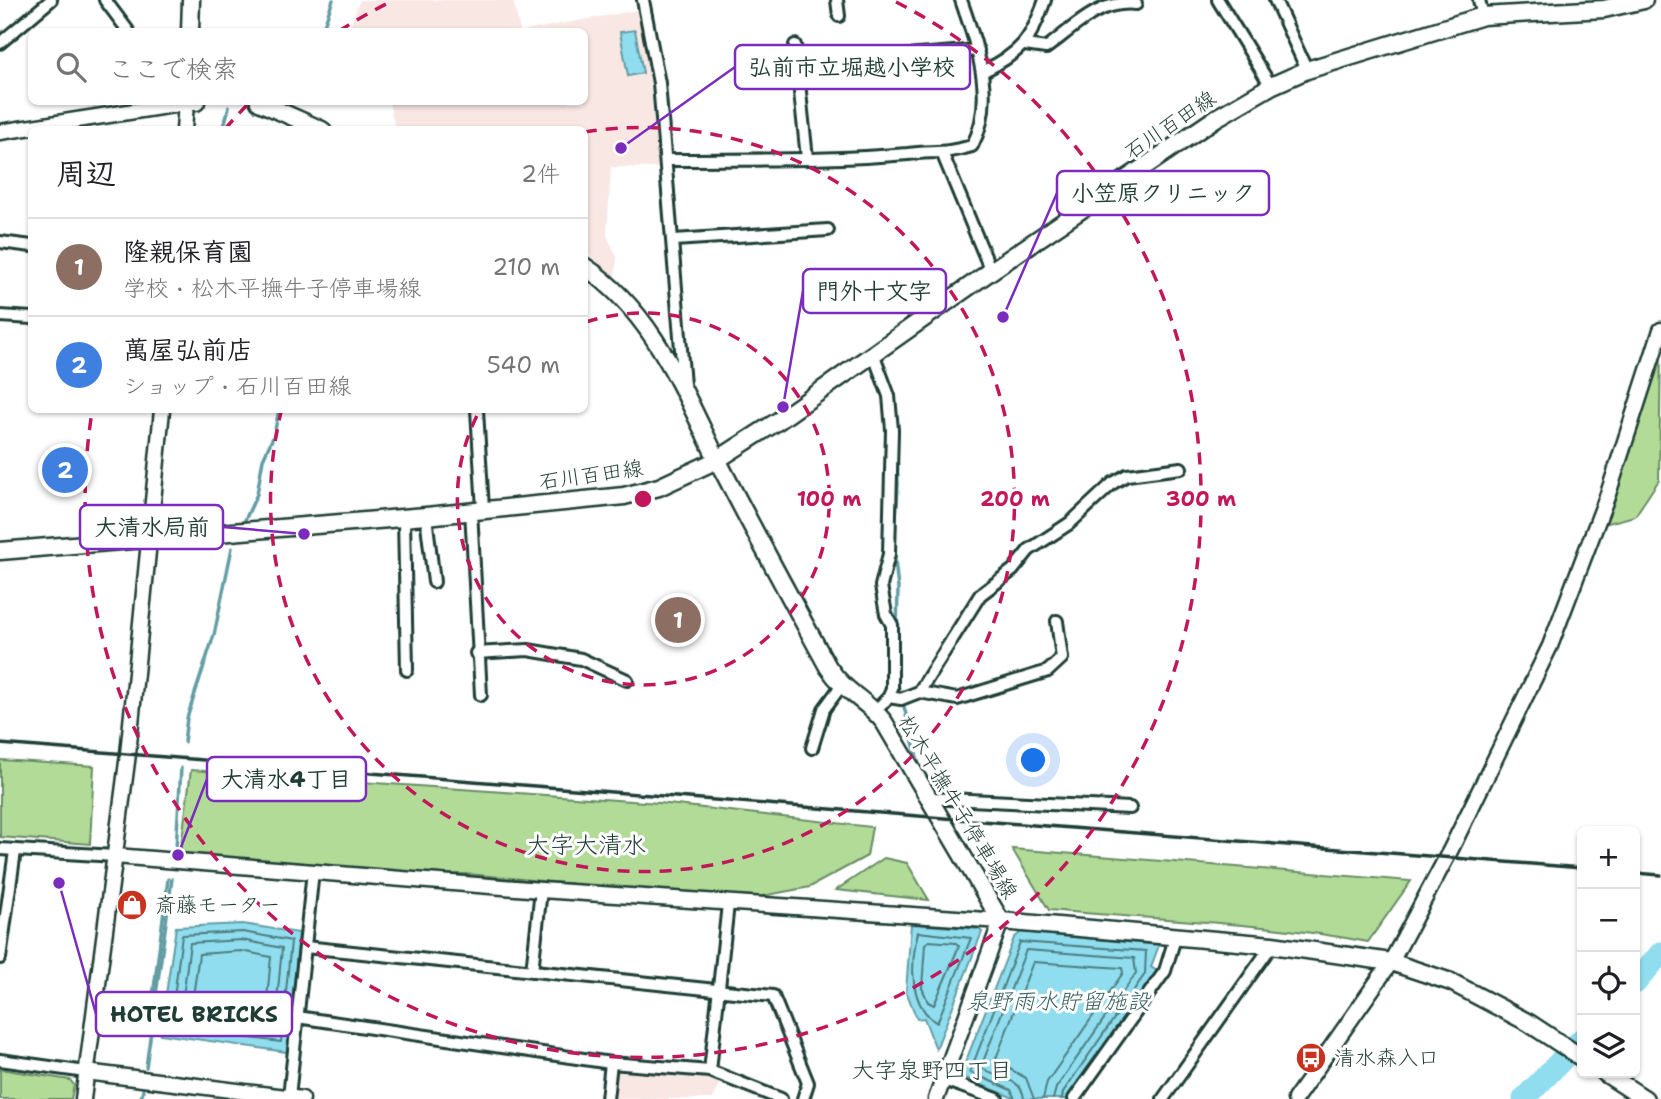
<!DOCTYPE html>
<html lang="ja">
<head>
<meta charset="utf-8">
<style>
	:root { --surface:#fff; --page:#f6f6f6; --text:#202124; --muted:#757577; --line:#e0e0e0; --accent:#c8321e }
	body { margin:0; font-family:"Shantell Sans","Klee One",sans-serif; background:var(--page); color:var(--text) }
	.controls { position:absolute; right:21px; bottom:21px; display:grid; overflow:hidden; border-radius:10px; box-shadow:0 2px 5px #0004 }
	.controls button { width:63px; height:63px; display:grid; place-items:center; padding:0; border:0; border-bottom:2px solid var(--line); background:var(--surface); color:var(--text); font:35px sans-serif }
	.you { position:absolute; left:1034px; top:761px; width:24px; height:24px; margin:-18px; border:5px solid #fff; border-radius:50%; background:#1a73e8; box-shadow:0 0 0 10px #1a73e833 }
	.badge { display:grid; place-items:center; width:46px; height:46px; border-radius:50%; background:var(--accent); color:#fff; font-size:23px; font-weight:700 }
	.pin { position:absolute; translate:-50% -50%; border:4px solid #fff; box-shadow:0 2px 7px #0006 }
	.list { margin:0; padding:0; list-style:none }
	h2 { display:flex; justify-content:space-between; align-items:center; height:91px; margin:0; padding:0 28px; font-size:30px }
	h2 small { font-size:23px; font-weight:400; color:var(--muted) }
	.list li { display:grid; grid-template-columns:46px 1fr auto; gap:21px; align-items:center; box-sizing:border-box; height:98px; padding:0 28px; border-top:2px solid var(--line) }
	.list b { display:block; font-size:26px; white-space:nowrap }
	.list p { margin:0; font-size:23px; white-space:nowrap; color:var(--muted) }
	.list em { font-size:23px; font-style:normal; color:var(--muted) }
	.icon { flex:none; width:38px; height:38px; fill:none; stroke:currentColor; stroke-width:2; stroke-linecap:round; stroke-linejoin:round }
	.map { position:relative; flex:none; width:1661px; height:1099px; overflow:hidden }
	.search { position:absolute; background:var(--surface); box-shadow:0 2px 5px #0004; left:28px; top:28px; width:560px; height:77px; display:flex; align-items:center; gap:18px; box-sizing:border-box; padding:0 24px; border-radius:10px; color:var(--muted); font-size:26px }
	.panel { position:absolute; background:var(--surface); box-shadow:0 2px 5px #0004; left:28px; top:126px; width:560px; height:287px; border-radius:10px }
	.map>svg:first-child { display:block }
	.built { fill:#f9e7e4 }
	.green { fill:#b2db97; stroke:#688c66; stroke-width:2 }
	.water { fill:#90ddef; stroke:#639da4; stroke-width:2 }
	.lines { fill:none; stroke-linecap:round; stroke-linejoin:round }
	.shore { stroke:#4c7d7f; stroke-width:2 }
	.stream { stroke:#639da4; stroke-width:3.5 }
	.river { stroke:#90ddef; stroke-width:23 }
	.minor-casing { stroke:#1f3d34; stroke-width:16 }
	.tertiary-casing { stroke:#1f3d34; stroke-width:19 }
	.secondary-casing { stroke:#1f3d34; stroke-width:21 }
	.minor { stroke:#fff; stroke-width:10 }
	.tertiary { stroke:#fff; stroke-width:14 }
	.secondary { stroke:#fff; stroke-width:16 }
	.rail { stroke:#1f3d34; stroke-width:3.5 }
	.ring { fill:none; stroke:#c2185b; stroke-width:3.5; stroke-dasharray:12 9 }
	.labels { text-anchor:middle; stroke-width:6; stroke-linejoin:round; paint-order:stroke }
	.street-label { font-size:21px; fill:#1f3d34; stroke:#fff }
	.poi-label { font-size:21px; fill:#1f3d34; stroke:#fff; text-anchor:start }
	.water-label { font-size:23px; font-style:italic; fill:#3b6563; stroke:#fff }
	.neighbourhood-label { font-size:23px; fill:#1f3d34; stroke:#fff }
	.quarter-label { font-size:24px; fill:#1f3d34; stroke:#fff }
	.centre { fill:#c2185b; stroke:#fff; stroke-width:3.5 }
	.ring-label { font-size:21px; text-anchor:middle; font-weight:bold; fill:#c2185b; stroke:#fff; stroke-width:6; stroke-linejoin:round; paint-order:stroke }
	.leader { fill:none; stroke:#7b2cbf; stroke-width:2.5 }
	.callout-dot { fill:#7b2cbf; stroke:#fff; stroke-width:2.5 }
	.callout { fill:#fff; stroke:#7b2cbf; stroke-width:2.5 }
	.callout-label { font-size:23px; text-anchor:middle; font-weight:bold; fill:#1f3d34 }
</style>
</head>
<body>
<div class="map">
<svg width="1661" height="1099" viewBox="0 0 1661 1099">
	<rect width="100%" height="100%" fill="#fff"/>
	<filter id="ink" filterUnits="userSpaceOnUse"><feTurbulence type="fractalNoise" baseFrequency=".0143" numOctaves="2"/><feDisplacementMap in="SourceGraphic" scale="14" xChannelSelector="R" yChannelSelector="G"/><feConvolveMatrix kernelMatrix="1 2 1 2 8 2 1 2 1" color-interpolation-filters="sRGB"/></filter>
	<g filter="url(#ink)">
		<!-- built -->
		<g class="built">
			<path d="M360,0H513L520,31H336V28L350,25Z"/>
			<path d="M638,10L650,80L658,168L611,167L607,236L617,257L615,278L585,251L584,130L395,129L389,102H584V32L523,31Z"/>
			<path d="M620,1068L707,1079L719,1083L713,1099H613L616,1071Z"/>
		</g>
		<!-- green -->
		<g class="green">
			<path d="M1661,346L1659,480L1635,516L1604,524Z"/>
			<path d="M0,760L94,766L90,844L0,837Z"/>
			<path d="M191,770L659,803L872,827L867,856L810,887L741,900L468,874H417L180,854Z"/>
			<path d="M1012,849L1411,881L1368,942C1265,922 1154,920 1049,910Z"/>
			<path d="M884,858L907,863L929,900L836,890Z"/>
			<path d="M0,1069L70,1080L74,1085L71,1099H0Z"/>
		</g>
		<!-- water -->
		<g class="water">
			<path d="M635,30L643,73L628,76L620,32Z"/>
			<path d="M243,924L299,933L287,1052L160,1034L176,927Z"/>
			<path d="M911,924L979,929L982,932L936,1049L924,1018L917,1019L906,991Z"/>
			<path d="M1021,932L1159,945L1151,967L1157,971L1067,1099H1016L960,1076L1014,938Z"/>
		</g>
		<g class="lines">
			<!-- shore -->
			<g class="shore">
				<path d="M243,932L291,941L281,1042L170,1028L182,935Z"/>
				<path d="M918,932L971,938L937,1023C909,1005 910,964 918,932Z"/>
				<path d="M242,940L282,948L274,1032L180,1020L190,943Z"/>
				<path d="M929,941L956,943L959,946L934,1005L928,1002L922,988L925,944Z"/>
				<path d="M241,951L271,957L265,1020L191,1011L199,954Z"/>
				<path d="M1015,1099L1011,1090L970,1072L1020,942L1146,951L1145,974L1063,1092L1062,1099"/>
				<path d="M1024,1099C1022,1075 994,1080 981,1067L1026,950L1134,958L1136,973L1056,1088L1053,1099"/>
				<path d="M1034,1099L1026,1078L995,1061L1033,962L1122,968L1123,973L1047,1082L1043,1099"/>
			</g>
			<!-- stream -->
			<g class="stream">
				<path d="M317,32L324,25L333,0"/>
				<path d="M223,130L229,107"/>
				<path d="M882,360L885,370"/>
				<path d="M896,422L898,485L894,551L898,588L897,633"/>
				<path d="M245,520L257,494L263,459L274,435L279,410"/>
				<path d="M897,679L900,694"/>
				<path d="M903,703L918,761"/>
				<path d="M184,742L187,718L214,635L232,548"/>
				<path d="M176,848L181,768"/>
				<path d="M150,1020L168,879"/>
				<path d="M146,1067L172,879"/>
				<path d="M141,1099L143,1090"/>
			</g>
			<!-- river -->
			<g class="river">
				<path d="M1635,983L1661,953"/>
				<path d="M1524,1099L1582,1039"/>
			</g>
			<!-- minor casing -->
			<g class="minor-casing">
				<g id="minor">
					<path d="M105,0L129,32"/>
					<path d="M643,0L659,83L684,385"/>
					<path d="M837,0L839,16"/>
					<path d="M1218,0L1271,86"/>
					<path d="M1275,0L1307,70"/>
					<path d="M1479,0L1483,16"/>
					<path d="M0,43L51,0"/>
					<path d="M795,45L807,158"/>
					<path d="M1025,45L1046,48C1075,27 1098,0 1136,4"/>
					<path d="M797,65L978,50"/>
					<path d="M984,71C1021,53 1031,40 1045,0"/>
					<path d="M943,155L991,271"/>
					<path d="M666,160C747,159 828,161 908,154C934,151 945,154 972,146C997,99 977,47 961,0"/>
					<path d="M674,240L828,230"/>
					<path d="M0,242L32,246"/>
					<path d="M0,316L32,318"/>
					<path d="M873,353L889,396L892,430L889,554L881,586L886,614L892,625V688L889,697L875,711"/>
					<path d="M477,410L483,509"/>
					<path d="M471,510L481,695"/>
					<path d="M426,516L434,582"/>
					<path d="M404,518L407,670"/>
					<path d="M476,653L528,650L581,659L627,680"/>
					<path d="M919,692L957,699L1048,671L1062,658L1057,621"/>
					<path d="M889,697L901,699L919,692L980,595L1013,570L1029,550L1070,523L1113,483L1127,475L1181,468"/>
					<path d="M812,748L824,709L841,686"/>
					<path d="M928,798L1130,808"/>
					<path d="M0,849L115,856"/>
					<path d="M305,947L773,996L808,1083L803,1099"/>
					<path d="M0,958L15,851"/>
					<path d="M532,971L541,890"/>
					<path d="M297,1017L611,1063L710,1071L781,1099"/>
					<path d="M0,1060L86,1072"/>
					<path d="M710,1071L728,904"/>
					<path d="M944,1080L997,1099"/>
					<path d="M289,1097L313,871"/>
					<path d="M607,1099L611,1063"/>
					<path d="M1074,1099L1165,971L1175,938"/>
					<path d="M1163,1099L1272,945"/>
				</g>
			</g>
			<!-- tertiary casing -->
			<g class="tertiary-casing">
				<g id="tertiary">
					<path d="M0,132L186,103L184,130"/>
					<path d="M115,856L541,890L1001,921L936,1099"/>
					<path d="M86,1072L302,1099"/>
					<path d="M83,1099L128,754L162,410"/>
					<path d="M1295,1099L1391,962L1451,849L1550,646L1608,494L1661,330"/>
				</g>
			</g>
			<!-- secondary casing -->
			<g class="secondary-casing">
				<g id="secondary">
					<path d="M190,32L191,0"/>
					<path d="M186,102H196"/>
					<path d="M259,102L322,130"/>
					<path d="M584,266C654,313 682,389 718,461C753,530 791,599 828,667C846,694 867,700 884,722L1001,921L1272,945L1391,962L1451,982L1529,1023L1582,1058"/>
					<path d="M0,551L426,516L624,496L659,487L717,460L778,421L991,271L1216,118L1271,86L1307,70L1483,16L1604,9L1644,0"/>
					<path d="M1605,1073L1645,1099"/>
				</g>
			</g>
			<!-- minor -->
			<use href="#minor" class="minor"/>
			<!-- tertiary -->
			<use href="#tertiary" class="tertiary"/>
			<!-- secondary -->
			<use href="#secondary" class="secondary"/>
			<!-- rail -->
			<g class="rail">
				<path d="M0,744L1582,868"/>
				<path d="M1635,873L1661,875"/>
			</g>
		</g>
	</g>
	<!-- distance rings -->
	<g class="ring">
		<path d="M586 322A186 186 0 1 1 480 410"/>
		<path d="M585 132A372 372 0 1 1 281 412"/>
		<path d="M225 129A558 558 0 0 1 248 104M339 31A558 558 0 0 1 390 2M896 2A558 558 0 1 1 92 412"/>
	</g>
	<!-- icons -->
	<defs>
		<g id="shop-disc" transform="scale(1.575)"><circle r="9.5" fill="#c8321e" stroke="#fff"/><path d="M-5-2.5h2.3a2.7 3.5 0 0 1 5.4 0H5L5.5 6h-11ZM-1.5-2.5h3a1.5 2.3 0 0 0-3 0Z" fill="#fff"/></g>
		<g id="bus-disc" transform="scale(1.575)"><circle r="9.5" fill="#c8321e" stroke="#fff"/><path d="M-5-6H5V4H4V6H2V4H-2V6H-4V4H-5ZM-3.5-4V0h7V-4ZM-3.5 1.2v1.5H-2V1.2ZM2 1.2v1.5H3.5V1.2Z" fill="#fff"/></g>
	</defs>
	<g fill-rule="evenodd">
		<use href="#shop-disc" x="132" y="905"/>
		<use href="#bus-disc" x="1311" y="1058"/>
	</g>
	<g class="labels">
		<!-- street labels -->
		<g class="street-label">
			<text transform="translate(1170 125) rotate(-34)" y="7">石川百田線</text>
			<text transform="translate(591 475) rotate(-8)" y="7">石川百田線</text>
			<text transform="translate(958 807) rotate(59)" y="7">松木平撫牛子停車場線</text>
		</g>
		<!-- poi labels -->
		<g class="poi-label">
			<text x="155" y="912">斎藤モーター</text>
			<text x="1334" y="1065">清水森入口</text>
		</g>
		<!-- water labels -->
		<g class="water-label">
			<text x="1058" y="1009">泉野雨水貯留施設</text>
		</g>
		<!-- neighbourhood labels -->
		<g class="neighbourhood-label">
			<text x="932" y="1078">大字泉野四丁目</text>
		</g>
		<!-- quarter labels -->
		<g class="quarter-label">
			<text x="586" y="853">大字大清水</text>
		</g>
	</g>
	<circle cx="643" cy="499" r="10" class="centre"/>
	<g class="ring-label">
		<text x="829" y="506">100 m</text>
		<text x="1015" y="506">200 m</text>
		<text x="1201" y="506">300 m</text>
	</g>
	<!-- callouts -->
	<path class="leader" d="M621 148L735 67M1003 317L1057 193M783 407L803 291M304 534L223 527M178 855L207 779M59 883L96 1014"/>
	<g class="callout-dot">
		<circle cx="621" cy="148" r="7"/>
		<circle cx="1003" cy="317" r="7"/>
		<circle cx="783" cy="407" r="7"/>
		<circle cx="304" cy="534" r="7"/>
		<circle cx="178" cy="855" r="7"/>
		<circle cx="59" cy="883" r="7"/>
	</g>
	<g class="callout">
		<rect x="735" y="45" width="235" height="44" rx="7"/>
		<rect x="1057" y="171" width="212" height="44" rx="7"/>
		<rect x="803" y="269" width="143" height="44" rx="7"/>
		<rect x="80" y="505" width="143" height="44" rx="7"/>
		<rect x="207" y="757" width="159" height="44" rx="7"/>
		<rect x="96" y="992" width="196" height="44" rx="7"/>
	</g>
	<g class="callout-label">
		<text x="852" y="75">弘前市立堀越小学校</text>
		<text x="1163" y="201">小笠原クリニック</text>
		<text x="874" y="299">門外十文字</text>
		<text x="152" y="535">大清水局前</text>
		<text x="286" y="787">大清水4丁目</text>
		<text x="194" y="1022">HOTEL BRICKS</text>
	</g>
</svg>
<div class="controls">
<button>+</button>
<button>−</button>
<button><svg class="icon" aria-label="locate" viewBox="0 0 24 24"><circle cx="12" cy="12" r="6"/><path d="M12 2v4M12 18v4M2 12h4M18 12h4"/></svg></button>
<button><svg class="icon" aria-label="layers" viewBox="0 0 24 24"><path d="M12 4l9 5-9 5-9-5zM3 14l9 5 9-5"/></svg></button>
</div>
<div class="you"></div>
<div class="pin badge" style="left:678px;top:620px;background:#8d6e63">1</div>
<div class="pin badge" style="left:65px;top:470px;background:#3f7fe0">2</div>
<div class="search"><svg class="icon" aria-label="search" viewBox="0 0 24 24"><circle cx="10" cy="10" r="6"/><path d="M15 15l6 6"/></svg>ここで検索</div>
<section class="panel">
<h2>周辺<small>2件</small></h2>
<ul class="list">
<li><span class="badge" style="background:#8d6e63">1</span><div><b>隆親保育園</b><p>学校 · 松木平撫牛子停車場線</p></div><em>210 m</em></li>
<li><span class="badge" style="background:#3f7fe0">2</span><div><b>萬屋弘前店</b><p>ショップ · 石川百田線</p></div><em>540 m</em></li>
</ul>
</section>
</div>
</body>
</html>
